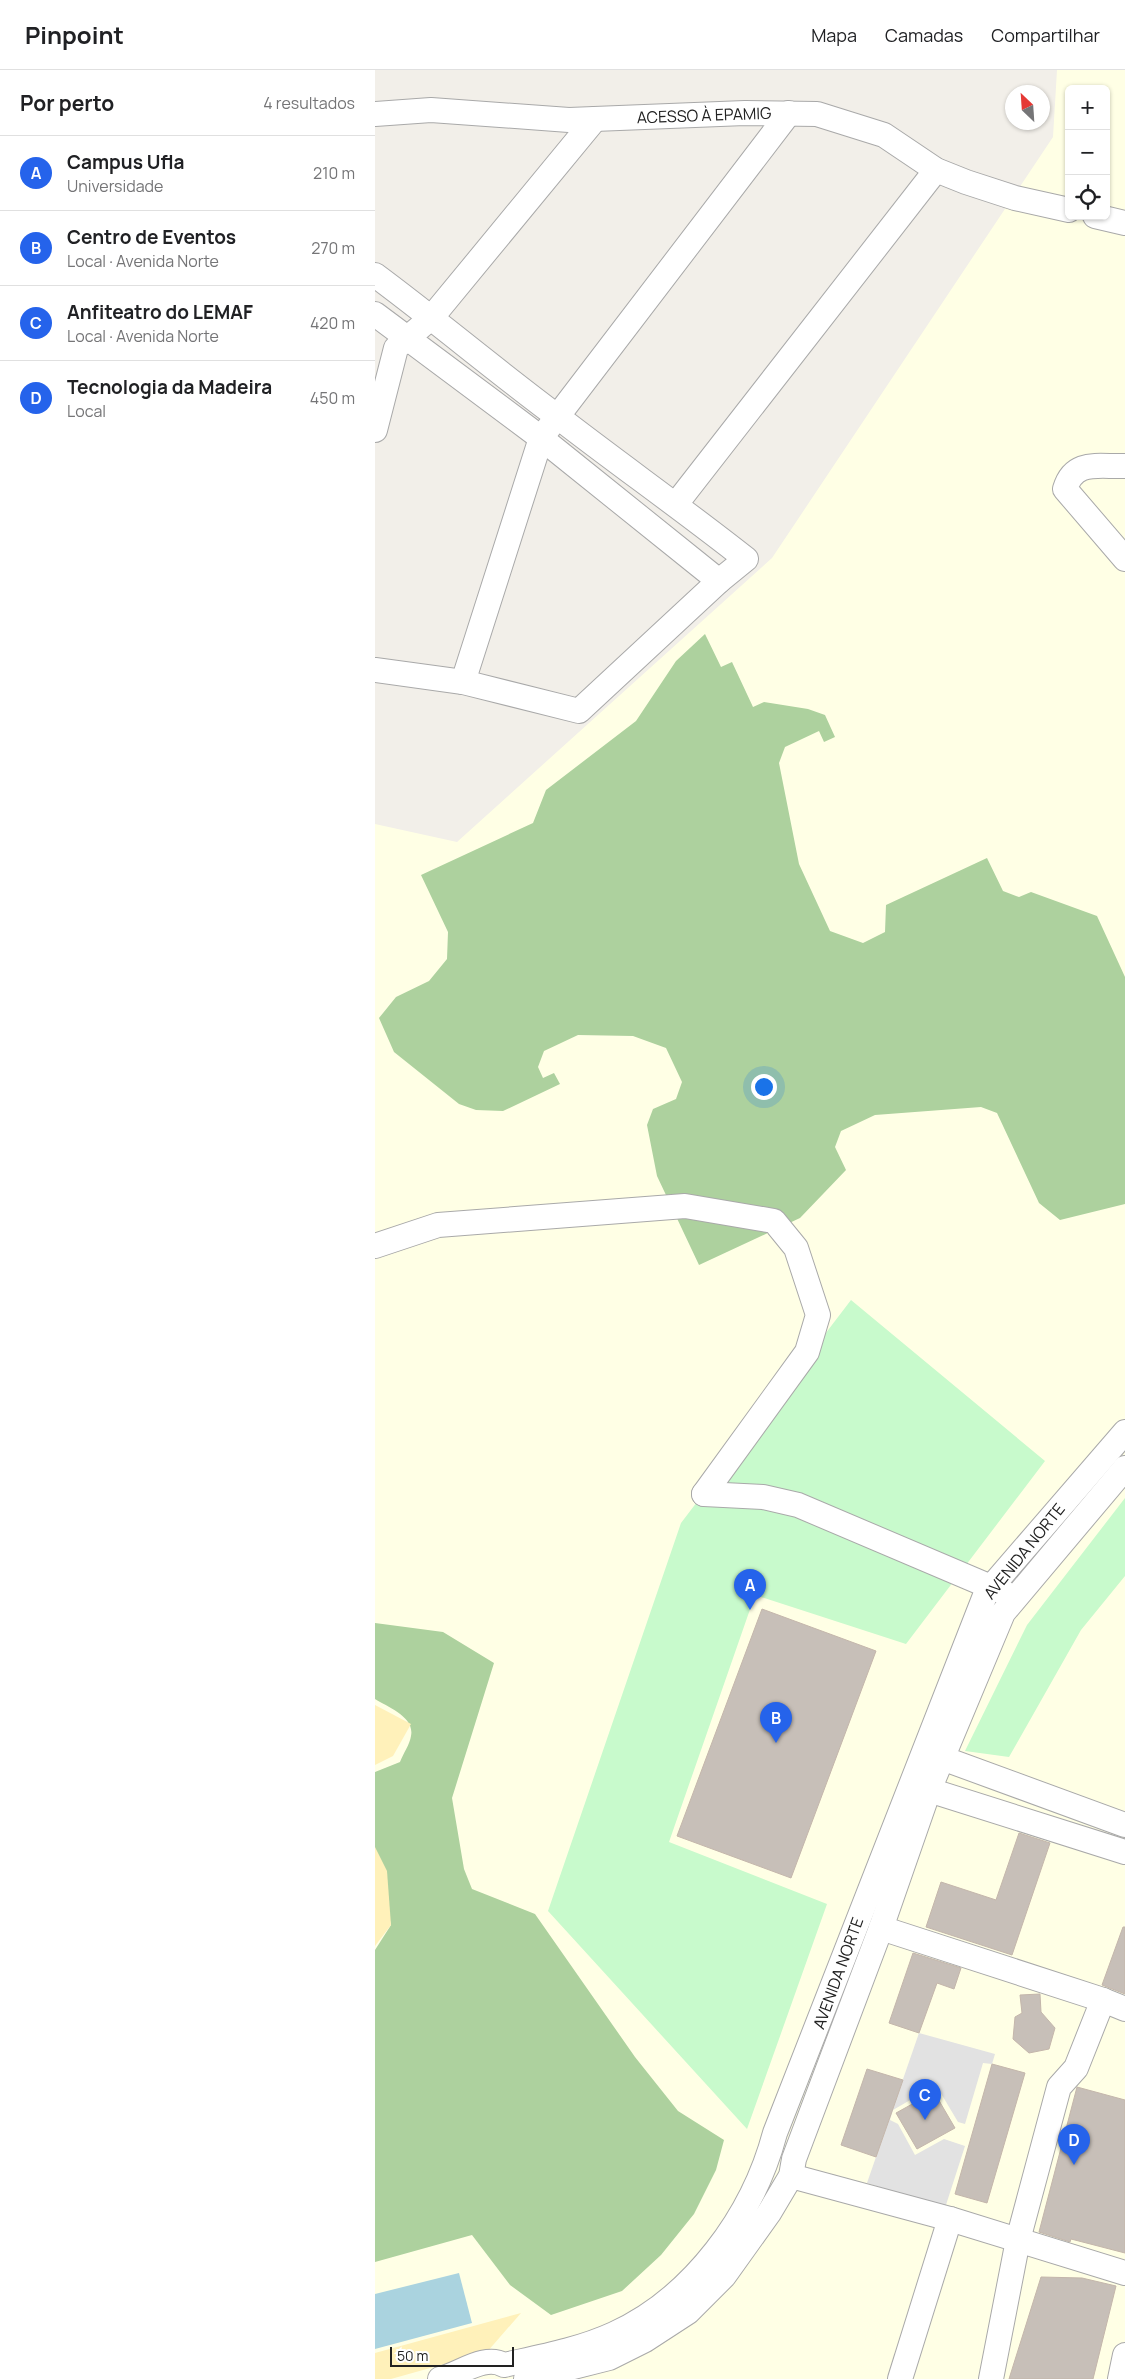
<!DOCTYPE html>
<html lang="pt">
<head>
<meta charset="utf-8">
<style>
	:root { --surface:#fff; --page:#f6f6f6; --text:#202124; --muted:#757577; --line:#e0e0e0; --accent:#2563eb }
	body { margin:0; font-family:Manrope,sans-serif; background:var(--page); color:var(--text) }
	.controls { position:absolute; right:15px; top:15px; display:grid; overflow:hidden; border-radius:8px; box-shadow:0 1px 4px #0004 }
	.controls button { width:45px; height:45px; display:grid; place-items:center; padding:0; border:0; border-bottom:1px solid var(--line); background:var(--surface); color:var(--text); font:25px sans-serif }
	.compass { position:absolute; left:630px; top:15px; width:45px; height:45px; border-radius:50%; background:var(--surface); box-shadow:0 1px 4px #0004; rotate:335deg }
	.scale { position:absolute; left:15px; bottom:12px; width:124px; box-sizing:border-box; padding-left:5px; border:2px solid #222; border-top:0; font-size:14px; line-height:18px; white-space:nowrap; color:#222; -webkit-text-stroke:4px #fff; paint-order:stroke }
	.you { position:absolute; left:388px; top:1016px; width:18px; height:18px; margin:-12px; border:4px solid #fff; border-radius:50%; background:#1a73e8; box-shadow:0 0 0 8px #1a73e833 }
	.badge { display:grid; place-items:center; width:32px; height:32px; border-radius:50%; background:var(--accent); color:#fff; font-size:16px; font-weight:700 }
	.pin { position:absolute; translate:-50% -41px; filter:drop-shadow(0 1px 2px #0008) }
	.pin::after { content:''; position:absolute; top:26px; width:18px; height:15px; background:inherit; clip-path:polygon(0 0,100% 0,50% 100%) }
	.list { margin:0; padding:0; list-style:none }
	h2 { display:flex; justify-content:space-between; align-items:center; height:65px; margin:0; padding:0 20px; font-size:21px }
	h2 small { font-size:16px; font-weight:400; color:var(--muted) }
	.list li { display:grid; grid-template-columns:32px 1fr auto; gap:15px; align-items:center; box-sizing:border-box; height:75px; padding:0 20px; border-top:1px solid var(--line) }
	.list b { display:block; font-size:19px; white-space:nowrap }
	.list p { margin:0; font-size:16px; white-space:nowrap; color:var(--muted) }
	.list em { font-size:16px; font-style:normal; color:var(--muted) }
	.icon { flex:none; width:28px; height:28px; fill:none; stroke:currentColor; stroke-width:2; stroke-linecap:round; stroke-linejoin:round }
	.map { position:relative; flex:none; width:750px; height:2309px; overflow:hidden }
	header { display:flex; align-items:center; gap:30px; box-sizing:border-box; height:70px; padding:0 25px; background:var(--surface); border-bottom:1px solid var(--line) }
	header strong { font-size:24px }
	nav { display:flex; gap:28px; margin-inline-start:auto; font-size:18px }
	main { display:flex }
	aside { flex:1; background:var(--surface) }
	.map>svg:first-child { display:block }
	.education { fill:#ffffe5; fill-rule:evenodd }
	.forest { fill:#add19e }
	.sand { fill:#fff1ba }
	.park { fill:#c8facc }
	.parking { fill:#e2e2e2 }
	.water { fill:#aad3df }
	.building { fill:#c7bfb8; stroke:#c4b6ab }
	.lines { fill:none; stroke-linecap:round; stroke-linejoin:round }
	.minor-casing { stroke:#a9a9a9; stroke-width:26 }
	.minor { stroke:#fff; stroke-width:24 }
	.labels { text-anchor:middle; stroke-width:5; stroke-linejoin:round; paint-order:stroke }
	.street-label { font-size:16px; fill:#222; stroke:#fff }
</style>
</head>
<body>
<header>
<strong>Pinpoint</strong>
<nav><a>Mapa</a><a>Camadas</a><a>Compartilhar</a></nav>
</header>
<main>
<aside>
<h2>Por perto<small>4 resultados</small></h2>
<ul class="list">
<li><span class="badge">A</span><div><b>Campus Ufla</b><p>Universidade</p></div><em>210 m</em></li>
<li><span class="badge">B</span><div><b>Centro de Eventos</b><p>Local · Avenida Norte</p></div><em>270 m</em></li>
<li><span class="badge">C</span><div><b>Anfiteatro do LEMAF</b><p>Local · Avenida Norte</p></div><em>420 m</em></li>
<li><span class="badge">D</span><div><b>Tecnologia da Madeira</b><p>Local</p></div><em>450 m</em></li>
</ul>
</aside>
<div class="map">
<svg width="750" height="2309" viewBox="0 0 750 2309">
	<rect width="100%" height="100%" fill="#f2efe9"/>
	<!-- education -->
	<path class="education" d="M682,0H750V2309H0V754L82,772L397,488L678,67ZM694,19H731V146H694Z"/>
	<!-- forest -->
	<g class="forest">
		<path d="M330,564L346,597L357,592L378,637L389,632L433,639L450,645L460,667L449,672L444,661L410,677L404,693L424,794L455,861L488,873L510,862L511,835L612,788L628,821L644,827L656,822L722,846L750,907V1134L685,1150L664,1133L622,1043L606,1037L500,1045L466,1061L460,1077L471,1100L425,1148L324,1195L282,1106L272,1055L278,1039L301,1029L307,1012L291,978L258,966L203,965L169,981L163,997L168,1008L179,1003L185,1014L128,1041L101,1040L84,1034L19,982L4,948L21,927L54,911L72,889L73,862L46,805L158,753L171,720L261,651L301,591Z"/>
		<path d="M0,1553L68,1562L119,1593L77,1728L89,1799L97,1819L160,1844L260,1987L303,2041L349,2070L341,2100L319,2144L286,2185L247,2221L176,2245L135,2215L97,2165L0,2192V1880L16,1855L0,1779V1702L25,1692C28,1684 35,1674 36,1666C40,1647 13,1637 0,1629Z"/>
	</g>
	<!-- sand -->
	<g class="sand">
		<path d="M0,1635L36,1654L18,1686L0,1695Z"/>
		<path d="M0,1777L12,1801L16,1855L0,1876Z"/>
		<path d="M146,2243L112,2282L16,2309H0V2283Z"/>
	</g>
	<!-- park -->
	<g class="park">
		<path d="M476,1230L670,1391L531,1574L380,1525L294,1772L452,1834L372,2059L173,1841L306,1453Z"/>
		<path d="M750,1428V1506L706,1560L634,1687L590,1681L652,1555Z"/>
	</g>
	<!-- parking -->
	<path class="parking" d="M544,1963L620,1984L617,1994L608,1993L590,2054L583,2052L561,2015L518,2040L515,2050L523,2054L540,2085L569,2069L590,2076L570,2138L492,2113Z"/>
	<!-- water -->
	<path class="water" d="M84,2203L97,2253L0,2279V2224Z"/>
	<!-- building -->
	<g class="building">
		<path d="M387,1539L501,1581L416,1808L302,1766Z"/>
		<path d="M644,1763L675,1773L637,1885L551,1857L566,1812L621,1830Z"/>
		<path d="M748,1857H750V1924L727,1915Z"/>
		<path d="M538,1883L586,1898L579,1919L562,1913L544,1963L514,1953Z"/>
		<path d="M665,1924L666,1942L680,1958L674,1979L654,1983L638,1969L640,1947L647,1943L645,1925Z"/>
		<path d="M617,1994L650,2003L612,2133L580,2124Z"/>
		<path d="M492,1999L528,2010L501,2087L466,2075Z"/>
		<path d="M702,2017L750,2030V2183L696,2169L695,2172L664,2162Z"/>
		<path d="M559,2022L580,2058L542,2079L521,2043Z"/>
		<path d="M666,2207L707,2208L741,2216L718,2309H634Z"/>
	</g>
	<g class="lines">
		<!-- minor casing -->
		<g class="minor-casing">
			<g id="minor">
				<path d="M0,44L56,40L194,50L370,43L442,44L509,65L561,100L591,112L640,128L694,140"/>
				<path d="M720,146L750,153"/>
				<path d="M0,205C62,251 121,301 183,347C245,395 309,440 371,489L344,511L204,641L88,612L0,600"/>
				<path d="M0,244L166,368L344,511"/>
				<path d="M0,360L21,278L57,247L220,49"/>
				<path d="M750,396C723,397 699,389 690,419L750,489"/>
				<path d="M301,434L561,100"/>
				<path d="M88,612L166,368L414,43"/>
				<path d="M0,1176L63,1155L310,1136L399,1151L421,1178L443,1245L432,1282L329,1424"/>
				<path d="M329,1424L388,1427L423,1435L630,1523"/>
				<path d="M567,1688L750,1755"/>
				<path d="M554,1720L750,1782"/>
				<path d="M506,1858L728,1930"/>
				<path d="M416,2106L575,2149L750,2203"/>
				<path d="M65,2309C85,2304 110,2284 129,2295C165,2287 204,2280 239,2264C318,2228 378,2146 400,2063L611,1523L750,1362"/>
				<path d="M151,2309L234,2288L270,2270L313,2242L349,2206L394,2143L416,2106L419,2089L506,1858L554,1720L628,1543L750,1398"/>
				<path d="M525,2309L575,2149"/>
				<path d="M616,2309L643,2170L684,2017L701,1998L728,1930L750,1939"/>
				<path d="M745,2309L750,2285"/>
			</g>
		</g>
		<!-- minor -->
		<use href="#minor" class="minor"/>
	</g>
	<g class="labels">
		<!-- street labels -->
		<g class="street-label">
			<text transform="translate(329 45) rotate(-2)" y="6">ACESSO À EPAMIG</text>
			<text transform="translate(649 1481) rotate(-51)" y="6">AVENIDA NORTE</text>
			<text transform="translate(463 1903) rotate(-70)" y="6">AVENIDA NORTE</text>
		</g>
	</g>
</svg>
<div class="controls">
<button>+</button>
<button>−</button>
<button><svg class="icon" aria-label="locate" viewBox="0 0 24 24"><circle cx="12" cy="12" r="6"/><path d="M12 2v4M12 18v4M2 12h4M18 12h4"/></svg></button>
</div>
<svg class="compass" viewBox="-18 -18 36 36"><path d="M0-13l5 13h-10z" fill="#e53935"/><path d="M0 13l5-13h-10z" fill="#757577"/></svg>
<div class="scale">50 m</div>
<div class="you"></div>
<div class="pin badge" style="left:375px;top:1540px">A</div>
<div class="pin badge" style="left:401px;top:1673px">B</div>
<div class="pin badge" style="left:550px;top:2050px">C</div>
<div class="pin badge" style="left:699px;top:2095px">D</div>
</div>
</main>
</body>
</html>
